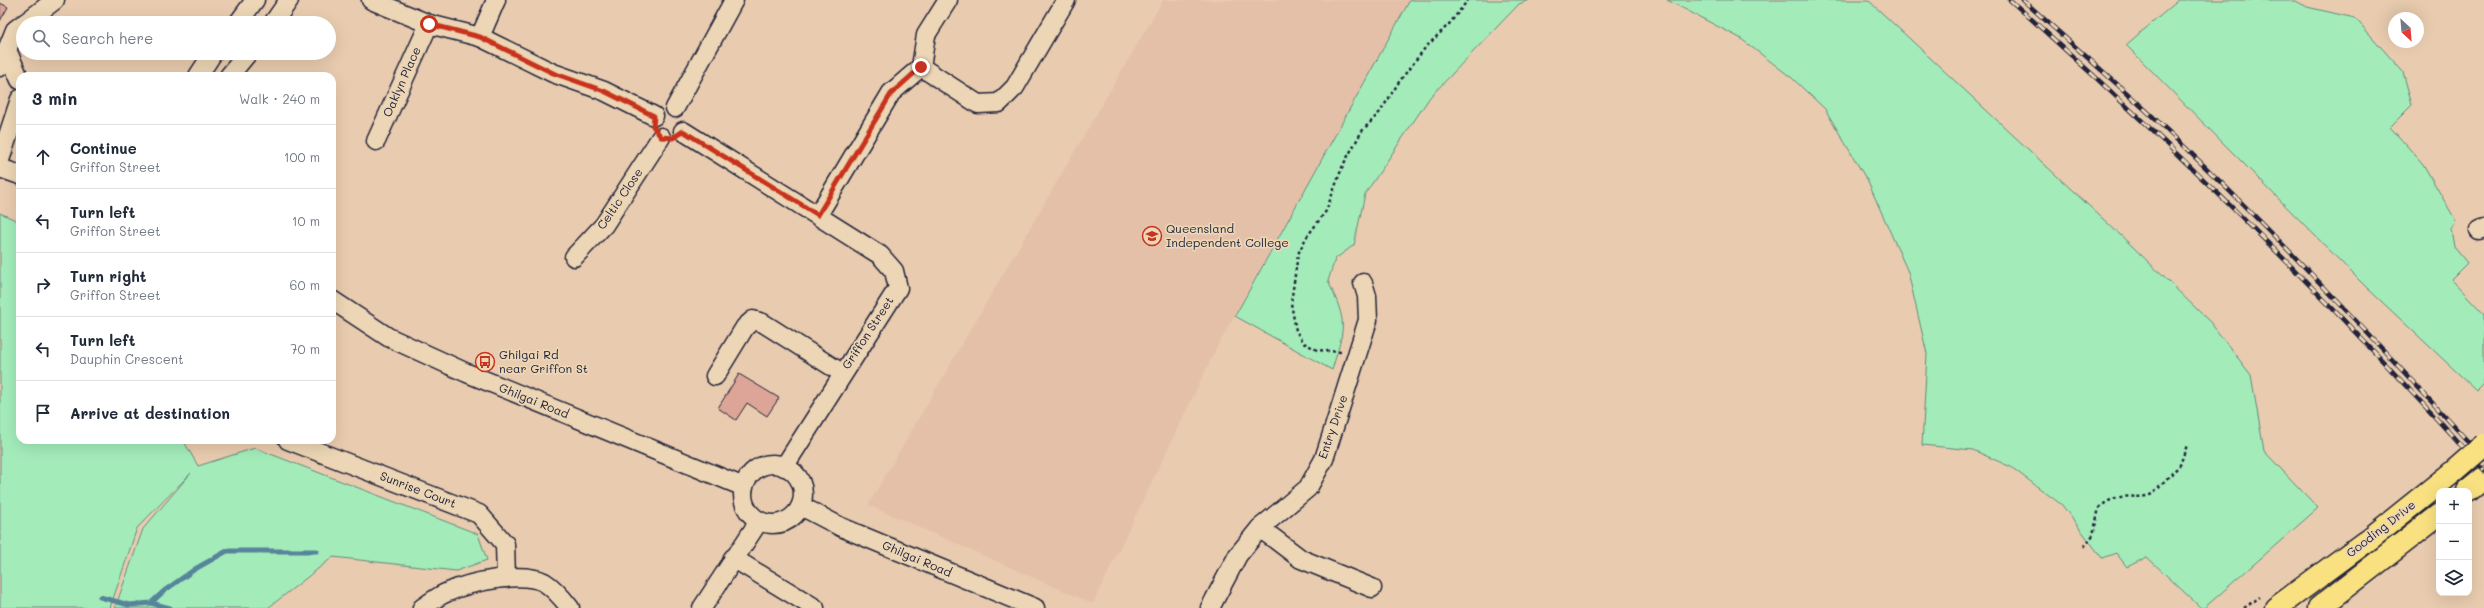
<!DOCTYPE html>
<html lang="en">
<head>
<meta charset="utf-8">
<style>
	:root { --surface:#fff; --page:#f6f6f7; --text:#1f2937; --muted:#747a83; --line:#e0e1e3 }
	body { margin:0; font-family:Mali,sans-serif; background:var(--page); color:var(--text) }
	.controls { position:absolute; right:12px; bottom:12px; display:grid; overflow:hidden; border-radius:8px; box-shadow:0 4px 16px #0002 }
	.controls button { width:36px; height:36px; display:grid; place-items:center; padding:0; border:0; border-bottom:1px solid var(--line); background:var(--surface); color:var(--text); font:20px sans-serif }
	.compass { position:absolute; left:2388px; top:12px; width:36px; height:36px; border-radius:50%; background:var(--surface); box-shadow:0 4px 16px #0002; rotate:154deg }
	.stop { position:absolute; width:12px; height:12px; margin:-9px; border:3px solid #c8321e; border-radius:50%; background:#fff }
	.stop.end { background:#c8321e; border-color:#fff; box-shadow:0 1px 4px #0008 }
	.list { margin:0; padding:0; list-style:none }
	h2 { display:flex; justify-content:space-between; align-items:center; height:52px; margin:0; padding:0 16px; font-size:17px }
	h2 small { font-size:13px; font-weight:400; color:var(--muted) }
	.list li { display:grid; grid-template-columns:26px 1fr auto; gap:12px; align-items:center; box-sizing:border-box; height:64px; padding:0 16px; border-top:1px solid var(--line) }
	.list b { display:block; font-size:15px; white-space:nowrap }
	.list p { margin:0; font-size:13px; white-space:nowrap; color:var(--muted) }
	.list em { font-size:13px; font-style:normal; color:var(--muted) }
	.icon { flex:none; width:22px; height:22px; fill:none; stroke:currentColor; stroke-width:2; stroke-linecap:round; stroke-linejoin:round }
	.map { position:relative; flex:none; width:2484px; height:608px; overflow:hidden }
	.search { position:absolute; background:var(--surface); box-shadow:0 4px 16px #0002; left:16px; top:16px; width:320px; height:44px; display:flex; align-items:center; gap:10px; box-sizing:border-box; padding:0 14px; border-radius:22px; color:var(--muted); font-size:15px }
	.panel { position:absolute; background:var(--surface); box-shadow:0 4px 16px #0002; left:16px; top:72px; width:320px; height:372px; border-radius:12px }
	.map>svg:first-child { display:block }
	.built { fill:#e5c0a8 }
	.green { fill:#a3ecba; stroke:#62877a }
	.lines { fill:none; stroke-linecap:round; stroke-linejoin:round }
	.stream { stroke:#57849a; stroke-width:5 }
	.building { fill:#dda597; stroke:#22223b }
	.minor-casing { stroke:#22223b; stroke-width:21 }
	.major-casing { stroke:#22223b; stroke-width:25 }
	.path { stroke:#22223b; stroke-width:2.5; stroke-dasharray:3 3; stroke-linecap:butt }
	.minor { stroke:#ecd6b5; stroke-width:18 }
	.major { stroke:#f9e181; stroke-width:22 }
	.rail-casing { stroke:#22223b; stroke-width:4.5 }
	.rail { stroke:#ecd6b5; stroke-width:3; stroke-dasharray:9; stroke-linecap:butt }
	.major-bridge-casing { stroke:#22223b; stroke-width:25; stroke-linecap:butt }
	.major-bridge { stroke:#f9e181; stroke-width:22 }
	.route { stroke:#c8321e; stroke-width:5 }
	.labels { text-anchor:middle; stroke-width:3.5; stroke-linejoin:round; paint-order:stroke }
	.street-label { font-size:12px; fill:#22223b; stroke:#ecd6b5 }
	.poi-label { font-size:12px; fill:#22223b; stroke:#ecd6b5; text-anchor:start }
</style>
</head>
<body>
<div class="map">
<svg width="2484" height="608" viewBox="0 0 2484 608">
	<rect width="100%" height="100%" fill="#e9ccaf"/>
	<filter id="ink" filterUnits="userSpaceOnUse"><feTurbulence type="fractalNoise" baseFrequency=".025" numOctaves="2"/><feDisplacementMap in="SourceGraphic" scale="8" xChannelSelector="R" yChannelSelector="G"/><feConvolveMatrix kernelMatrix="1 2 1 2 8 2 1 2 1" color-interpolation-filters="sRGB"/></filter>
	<g filter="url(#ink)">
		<!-- built -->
		<path class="built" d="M1163,0H1410L1217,347L1093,604L868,505Z"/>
		<!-- green -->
		<g class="green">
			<path d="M1410,0H1529L1519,4L1430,97L1365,194L1354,245L1335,259L1328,281C1348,324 1345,326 1332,370L1235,316Z"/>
			<path d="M1667,0H1868L2132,246L2210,322L2251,375L2264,451L2318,508L2204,608H2201L2147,557L2127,567L2116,553L2102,558L2062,505L2011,467L1973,450L1922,445L1927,354L1908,272L1868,182L1825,109L1792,78L1740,38Z"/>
			<path d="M2179,0H2295L2307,7L2355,18L2403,72L2412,105L2390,127L2423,164L2456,221L2451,229L2454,247L2467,263L2451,279L2484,314V384L2477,391L2364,285L2126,45Z"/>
			<path d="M0,213L20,222V440H183L198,466L255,448L478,534L487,560L456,571L333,557L268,608H115L143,529L191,473L137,528L110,608H0Z"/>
		</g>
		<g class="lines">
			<!-- stream -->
			<g class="stream">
				<path d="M100,597L129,605L151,603L164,591L195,569L227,551H317"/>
				<path d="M151,603L170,608"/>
			</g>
		</g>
		<!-- building -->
		<g class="building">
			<path d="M0,3L8,7L0,21Z"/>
			<path d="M739,374L779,398L767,416L747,403L736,420L718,408Z"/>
		</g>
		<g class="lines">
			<!-- minor casing -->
			<g class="minor-casing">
				<g id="minor">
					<path d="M371,0L429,24L480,37L553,73L604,91L654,116"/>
					<path d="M25,23L55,0"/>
					<path d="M238,23L255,0"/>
					<path d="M273,23L289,0"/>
					<path d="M480,37L496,0"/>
					<path d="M8,52L20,80"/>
					<path d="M0,67L15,30L23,24"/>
					<path d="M921,67L978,104L999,103L1015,87L1066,0"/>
					<path d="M198,76L213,53"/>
					<path d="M229,76L248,53"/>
					<path d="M675,108L734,0"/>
					<path d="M683,131L880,255L894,271L898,288L784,467"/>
					<path d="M376,141L429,24"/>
					<path d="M0,160L20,99"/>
					<path d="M0,168L20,175"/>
					<path d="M818,215L891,93L921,67L926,35L948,0"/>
					<path d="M2479,230L2484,228"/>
					<path d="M574,257L604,225L661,137"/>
					<path d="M332,300L388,337L467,373L744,487"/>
					<path d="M715,376L745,327L753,320L763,323L842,373"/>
					<path d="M288,440L479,514L505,544L506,578"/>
					<circle cx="773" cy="494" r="30"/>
					<path d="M801,506L841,527L1035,608"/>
					<path d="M1260,528L1301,559L1372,588"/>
					<path d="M733,558L815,608"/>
					<path d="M422,608C430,603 439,595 448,592C470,582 521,571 544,582C554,588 563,599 570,608"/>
					<path d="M702,608L759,521"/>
					<path d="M1210,608L1238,555L1260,528L1308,488L1324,459L1368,320L1367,296L1363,283"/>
				</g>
			</g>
			<!-- major casing -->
			<g class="major-casing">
				<g id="major">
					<path d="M2468,491L2484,478"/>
					<path d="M2276,608L2372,537L2453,472"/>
					<path d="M2319,608L2439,515"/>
				</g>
			</g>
			<!-- path -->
			<g class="path">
				<path d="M1341,352L1317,350L1304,343L1296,331L1291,303L1298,254L1306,238L1326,211L1343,165L1362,131L1380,112L1399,82L1425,48L1450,23L1468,0"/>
				<path d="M2084,547L2093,535L2099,508C2121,488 2135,502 2152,494L2180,465L2187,445"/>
				<path d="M2244,608L2260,597"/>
			</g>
			<!-- minor -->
			<use href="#minor" class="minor"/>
			<!-- major -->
			<use href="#major" class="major"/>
			<!-- rail casing -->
			<g class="rail-casing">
				<g id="rail">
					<path d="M2010,0C2177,148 2335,305 2484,471"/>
					<path d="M2023,0C2066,39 2110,77 2152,116C2268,225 2377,342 2484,459"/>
				</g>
			</g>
			<!-- rail -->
			<use href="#rail" class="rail"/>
			<!-- major-bridge casing -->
			<g class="major-bridge-casing">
				<path id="major-bridge" d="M2453,472L2484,445"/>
			</g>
			<!-- major-bridge -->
			<use href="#major-bridge" class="major-bridge"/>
		</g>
	</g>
	<g class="lines" filter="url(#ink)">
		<!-- route -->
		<path class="route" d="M429,24L480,37L553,73L604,91L654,116L653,126L661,137L673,138L683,131L818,215L891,94L921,67"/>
	</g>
	<!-- icons -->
	<defs>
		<g id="school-ring" transform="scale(1)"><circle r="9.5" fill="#ecd6b5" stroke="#c8321e" stroke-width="1.5"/><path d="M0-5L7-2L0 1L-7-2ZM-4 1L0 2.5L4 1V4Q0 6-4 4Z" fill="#c8321e"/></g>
		<g id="bus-ring" transform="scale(1)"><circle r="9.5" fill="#ecd6b5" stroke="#c8321e" stroke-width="1.5"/><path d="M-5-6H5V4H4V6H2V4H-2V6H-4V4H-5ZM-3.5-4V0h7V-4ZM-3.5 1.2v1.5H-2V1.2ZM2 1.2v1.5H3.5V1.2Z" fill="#c8321e"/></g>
	</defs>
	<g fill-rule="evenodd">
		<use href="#school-ring" x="1152" y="236"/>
		<use href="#bus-ring" x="485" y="362"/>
	</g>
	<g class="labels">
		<!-- street labels -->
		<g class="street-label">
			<text transform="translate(402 82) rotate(-66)" y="4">Oaklyn Place</text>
			<text transform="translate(620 199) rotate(-56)" y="4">Celtic Close</text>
			<text transform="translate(868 333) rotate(-57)" y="4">Griffon Street</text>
			<text transform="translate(534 401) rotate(22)" y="4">Ghilgai Road</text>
			<text transform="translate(1333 427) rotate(-71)" y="4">Entry Drive</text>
			<text transform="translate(418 490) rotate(21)" y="4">Sunrise Court</text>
			<text transform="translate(2381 529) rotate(-38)" y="4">Gooding Drive</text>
			<text transform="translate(917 559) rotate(23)" y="4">Ghilgai Road</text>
		</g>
		<!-- poi labels -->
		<g class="poi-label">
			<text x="1166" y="233">Queensland<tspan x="1166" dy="14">Independent College</tspan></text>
			<text x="499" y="359">Ghilgai Rd<tspan x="499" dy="14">near Griffon St</tspan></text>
		</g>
	</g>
</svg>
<div class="controls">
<button>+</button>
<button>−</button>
<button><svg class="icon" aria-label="layers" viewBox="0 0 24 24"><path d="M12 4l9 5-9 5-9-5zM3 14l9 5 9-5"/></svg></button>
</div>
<svg class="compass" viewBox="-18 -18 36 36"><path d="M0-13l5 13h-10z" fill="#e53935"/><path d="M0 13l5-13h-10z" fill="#747a83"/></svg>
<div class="stop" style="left:429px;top:24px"></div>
<div class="stop end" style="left:921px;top:67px"></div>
<div class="search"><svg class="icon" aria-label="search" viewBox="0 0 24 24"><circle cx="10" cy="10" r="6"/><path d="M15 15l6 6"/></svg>Search here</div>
<section class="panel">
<h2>3 min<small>Walk · 240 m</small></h2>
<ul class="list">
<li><svg class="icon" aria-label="ahead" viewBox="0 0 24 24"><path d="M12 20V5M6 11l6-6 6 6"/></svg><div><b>Continue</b><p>Griffon Street</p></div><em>100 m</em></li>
<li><svg class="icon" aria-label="left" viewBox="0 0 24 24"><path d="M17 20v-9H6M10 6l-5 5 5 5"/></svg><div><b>Turn left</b><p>Griffon Street</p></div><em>10 m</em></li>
<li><svg class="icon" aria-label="right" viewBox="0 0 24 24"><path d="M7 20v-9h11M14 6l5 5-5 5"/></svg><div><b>Turn right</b><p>Griffon Street</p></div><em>60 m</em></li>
<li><svg class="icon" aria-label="left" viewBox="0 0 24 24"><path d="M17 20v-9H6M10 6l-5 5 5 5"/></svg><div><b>Turn left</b><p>Dauphin Crescent</p></div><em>70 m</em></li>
<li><svg class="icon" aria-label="arrive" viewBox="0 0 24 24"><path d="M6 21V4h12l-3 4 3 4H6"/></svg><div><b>Arrive at destination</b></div></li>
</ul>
</section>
</div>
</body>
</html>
